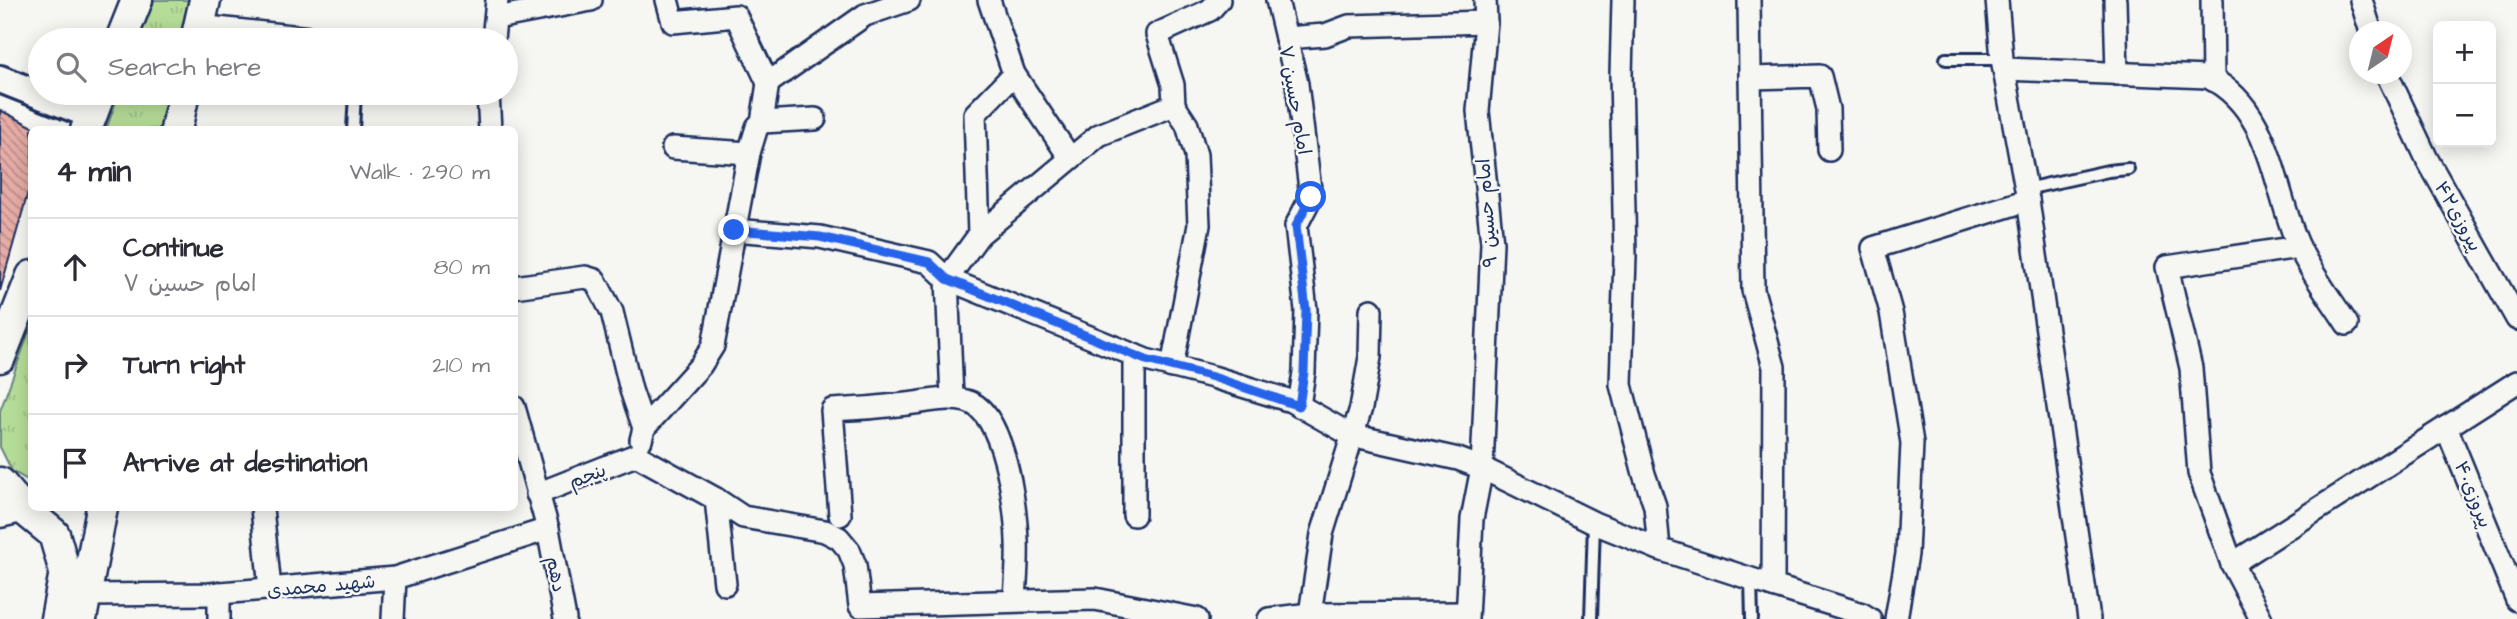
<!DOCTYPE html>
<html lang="en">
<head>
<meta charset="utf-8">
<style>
	:root { --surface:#fff; --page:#f7f7f7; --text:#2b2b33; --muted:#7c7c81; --line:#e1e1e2 }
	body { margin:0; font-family:"Architects Daughter","Playpen Sans Arabic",sans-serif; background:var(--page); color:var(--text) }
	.controls { position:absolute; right:21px; top:21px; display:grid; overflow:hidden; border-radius:10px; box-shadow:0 4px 18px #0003 }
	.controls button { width:63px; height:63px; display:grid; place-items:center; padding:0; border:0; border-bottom:2px solid var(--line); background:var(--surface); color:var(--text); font:35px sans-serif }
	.compass { position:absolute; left:2349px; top:21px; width:63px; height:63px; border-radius:50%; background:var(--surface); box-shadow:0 4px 18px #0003; rotate:35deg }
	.stop { position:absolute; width:21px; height:21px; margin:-16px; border:5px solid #2563eb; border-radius:50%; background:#fff }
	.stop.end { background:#2563eb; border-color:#fff; box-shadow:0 2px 7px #0008 }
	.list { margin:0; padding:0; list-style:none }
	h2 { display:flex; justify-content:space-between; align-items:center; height:91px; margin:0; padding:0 28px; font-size:30px }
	h2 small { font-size:23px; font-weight:400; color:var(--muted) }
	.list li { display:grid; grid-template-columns:46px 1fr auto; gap:21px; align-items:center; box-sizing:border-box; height:98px; padding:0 28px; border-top:2px solid var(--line) }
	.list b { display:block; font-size:26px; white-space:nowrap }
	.list p { margin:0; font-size:23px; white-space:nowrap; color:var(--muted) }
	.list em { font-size:23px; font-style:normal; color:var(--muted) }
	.icon { flex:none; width:38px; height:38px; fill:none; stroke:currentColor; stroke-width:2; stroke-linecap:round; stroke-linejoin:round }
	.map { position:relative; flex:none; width:2517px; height:619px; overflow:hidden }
	.search { position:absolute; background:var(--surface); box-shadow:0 4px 18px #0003; left:28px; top:28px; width:490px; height:77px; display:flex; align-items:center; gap:18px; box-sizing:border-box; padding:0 24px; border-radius:38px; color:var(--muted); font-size:26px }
	.panel { position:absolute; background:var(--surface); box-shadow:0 4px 18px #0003; left:28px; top:126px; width:490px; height:385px; border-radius:10px }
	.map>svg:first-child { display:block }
	.grass { fill:url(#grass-tufts); stroke:#68867b; stroke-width:2 }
	.building { fill:url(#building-back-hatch); stroke:#1b2f5e; stroke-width:2 }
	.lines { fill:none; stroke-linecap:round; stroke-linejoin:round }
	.service-casing { stroke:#1b2f5e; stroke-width:16 }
	.minor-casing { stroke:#1b2f5e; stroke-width:26 }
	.tertiary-casing { stroke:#1b2f5e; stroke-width:32 }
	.secondary-casing { stroke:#1b2f5e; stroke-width:35 }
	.service { stroke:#f6f6f2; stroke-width:10 }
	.minor { stroke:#f6f6f2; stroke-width:21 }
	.tertiary { stroke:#f6f6f2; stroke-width:26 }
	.secondary { stroke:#f6f6f2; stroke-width:30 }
	.route { stroke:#2563eb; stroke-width:9 }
	.labels { text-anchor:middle; stroke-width:5; stroke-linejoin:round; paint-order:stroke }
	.street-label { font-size:19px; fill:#1b2f5e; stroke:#f6f6f2 }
</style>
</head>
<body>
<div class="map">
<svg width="2517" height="619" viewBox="0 0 2517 619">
	<defs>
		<pattern id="grass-tufts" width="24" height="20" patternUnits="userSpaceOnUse" patternTransform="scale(1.75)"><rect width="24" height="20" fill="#b6dd98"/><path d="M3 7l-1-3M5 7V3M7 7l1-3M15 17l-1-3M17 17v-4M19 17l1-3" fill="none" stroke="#9cbe85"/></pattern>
		<pattern id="building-back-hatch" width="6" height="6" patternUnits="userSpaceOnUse" patternTransform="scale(1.75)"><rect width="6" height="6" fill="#e6aca5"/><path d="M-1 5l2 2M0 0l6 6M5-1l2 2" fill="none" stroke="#ba8c8a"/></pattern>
	</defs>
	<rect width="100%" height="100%" fill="#f6f6f2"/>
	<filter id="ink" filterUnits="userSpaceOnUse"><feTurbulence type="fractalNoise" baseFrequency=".0143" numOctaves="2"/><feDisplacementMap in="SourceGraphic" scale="14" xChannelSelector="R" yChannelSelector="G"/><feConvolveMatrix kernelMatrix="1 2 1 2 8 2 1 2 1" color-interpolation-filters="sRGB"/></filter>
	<g filter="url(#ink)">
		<!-- grass -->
		<g class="grass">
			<path d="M154,0H192L184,40H139Z"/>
			<path d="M119,93H173L165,129L106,130Z"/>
			<path d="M31,327V482L12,471L0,447V411Z"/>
		</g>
		<!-- building -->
		<path class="building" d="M0,110L39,130H32V178L0,291Z"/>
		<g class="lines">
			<!-- service casing -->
			<g class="service-casing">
				<g id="service">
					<path d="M1946,59H2002"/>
					<path d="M353,130L355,93"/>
					<path d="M2026,189L2108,171L2128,169"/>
					<path d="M1751,579L1752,619"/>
					<path d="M1591,619L1594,523"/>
				</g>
			</g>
			<!-- minor casing -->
			<g class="minor-casing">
				<g id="minor">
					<path d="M667,0L673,22L736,16L768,83L865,15L909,0"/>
					<path d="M989,0L1014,74L1070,158"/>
					<path d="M1277,0L1297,84L1311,197L1296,226L1306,310L1304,372L1299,406"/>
					<path d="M1623,0L1621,75L1625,256L1621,385L1644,474L1655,506L1659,549"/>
					<path d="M1749,0L1753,290L1774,367L1773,586L1862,614L1870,619"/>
					<path d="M1997,0L2002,59L2028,200L2089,619"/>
					<path d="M2115,0L2117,74"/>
					<path d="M2212,0L2213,80"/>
					<path d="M2361,0L2371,32"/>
					<path d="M496,18L591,0"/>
					<path d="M199,26L329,40"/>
					<path d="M1286,38L1325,35L1349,26L1486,22"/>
					<path d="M493,40L497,0"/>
					<path d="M2004,69L2208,77C2272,108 2273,189 2299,247C2311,273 2331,299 2347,324"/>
					<path d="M2387,74L2427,159L2517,319"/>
					<path d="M1750,78L1820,76L1828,109L1829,150"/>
					<path d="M488,93L490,130"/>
					<path d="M762,122L815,119"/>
					<path d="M673,148L749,153"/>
					<path d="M734,230L820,237L929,262L947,279L979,235L1099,135L1174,105"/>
					<path d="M979,235L975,114L1014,74"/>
					<path d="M514,287L585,277L595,280L612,312L631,390L644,428L641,440"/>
					<path d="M1134,355V515"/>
					<path d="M1172,367L1199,225L1196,155L1187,125L1174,105L1173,85L1157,34L1210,10L1219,0"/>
					<path d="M952,398L947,279L1146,360L1213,377L1291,401L1351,435L1458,459L1482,468L1594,523L1659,549L1773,586"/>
					<path d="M514,407L548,529L565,619"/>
					<path d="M2446,427L2517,600"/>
					<path d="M644,428L701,365L713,346L749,153L757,127L762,122L768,83"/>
					<path d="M636,455L716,499L743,517L825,531L839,538L849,550L855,565L860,606L1095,599L1197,619"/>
					<path d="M537,494L636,455"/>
					<path d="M716,499L725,584"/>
					<path d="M262,508L270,589"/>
					<path d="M840,515L832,410C857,409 882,407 907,404C926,402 947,396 966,401C1004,409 1016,507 1017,541C1018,560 1016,580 1015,600"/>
					<path d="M2232,564L2517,382"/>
					<path d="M219,593V619"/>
					<path d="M86,595L209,594L395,578L548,529"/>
					<path d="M1310,614L1322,534L1361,408L1370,357L1371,310"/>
					<path d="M393,619L395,578"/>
					<path d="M1269,619L1310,614L1466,613"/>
					<path d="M1467,619L1472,519L1482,468L1492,243L1478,111L1486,22L1485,0"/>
					<path d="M1896,619L1907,554L1912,443L1891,312L1873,248L2028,200"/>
					<path d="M2261,619L2232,564L2199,473L2191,368L2167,267L2299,247"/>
				</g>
			</g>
			<!-- tertiary casing -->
			<g class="tertiary-casing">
				<path id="tertiary" d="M0,79L91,115"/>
			</g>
			<!-- secondary casing -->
			<g class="secondary-casing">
				<g id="secondary">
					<path d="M121,40L137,0"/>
					<path d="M196,40L205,0"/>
					<path d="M86,130L100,93"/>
					<path d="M176,130L184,93"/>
					<path d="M0,357L32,276"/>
					<path d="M0,483L21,507L32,505"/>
					<path d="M0,512L21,507L54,534L65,572L56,619"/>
					<path d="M81,619L102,508"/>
				</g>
			</g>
			<!-- service -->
			<use href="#service" class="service"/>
			<!-- minor -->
			<use href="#minor" class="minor"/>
			<!-- tertiary -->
			<use href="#tertiary" class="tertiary"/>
			<!-- secondary -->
			<use href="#secondary" class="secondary"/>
		</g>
	</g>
	<g class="lines" filter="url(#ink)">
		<!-- route -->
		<path class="route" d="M734,230L820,237L929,262L947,279L1146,360L1213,377L1299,406L1304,372L1306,310L1296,226L1311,197"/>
	</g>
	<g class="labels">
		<!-- street labels -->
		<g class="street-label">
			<text transform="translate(1296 100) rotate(80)" y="7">امام حسین ۷</text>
			<text transform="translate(1486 213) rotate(-94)" y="7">امام حسین ۹</text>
			<text transform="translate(2459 216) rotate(61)" y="7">پیروزی۴۲</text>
			<text transform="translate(587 475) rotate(-21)" y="7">پنجم</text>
			<text transform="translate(2474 494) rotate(68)" y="7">پیروزی۴۰</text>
			<text transform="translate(557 574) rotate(79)" y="7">دهم</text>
			<text transform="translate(321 585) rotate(-5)" y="7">شهید محمدی</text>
		</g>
	</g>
</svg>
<div class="controls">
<button>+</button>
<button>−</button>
</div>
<svg class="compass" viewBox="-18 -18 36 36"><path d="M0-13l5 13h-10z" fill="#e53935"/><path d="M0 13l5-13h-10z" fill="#7c7c81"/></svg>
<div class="stop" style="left:1311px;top:197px"></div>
<div class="stop end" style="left:734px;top:230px"></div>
<div class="search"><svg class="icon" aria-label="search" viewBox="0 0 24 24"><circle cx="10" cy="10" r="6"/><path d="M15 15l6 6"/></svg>Search here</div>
<section class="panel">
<h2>4 min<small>Walk · 290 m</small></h2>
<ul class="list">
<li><svg class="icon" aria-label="ahead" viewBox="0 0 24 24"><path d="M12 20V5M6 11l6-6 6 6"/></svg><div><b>Continue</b><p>امام حسین ۷</p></div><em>80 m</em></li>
<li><svg class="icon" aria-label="right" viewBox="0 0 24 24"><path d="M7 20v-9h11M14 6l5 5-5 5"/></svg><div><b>Turn right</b></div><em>210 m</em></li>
<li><svg class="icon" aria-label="arrive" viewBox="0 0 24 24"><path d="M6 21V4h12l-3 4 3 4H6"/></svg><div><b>Arrive at destination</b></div></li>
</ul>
</section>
</div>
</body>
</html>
